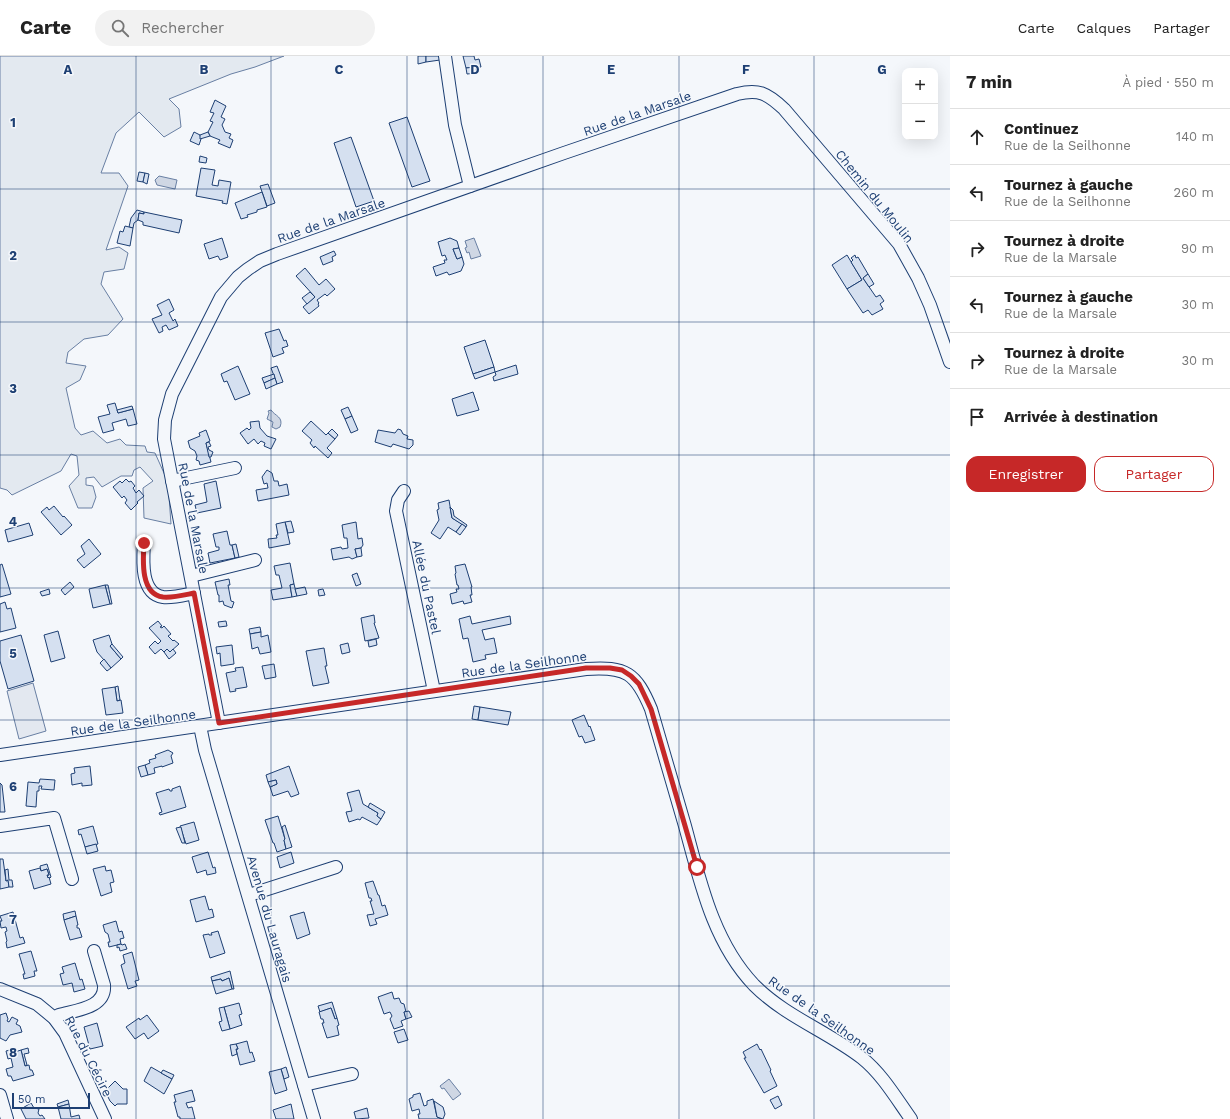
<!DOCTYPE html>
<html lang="fr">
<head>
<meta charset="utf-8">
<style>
	:root { --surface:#fff; --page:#f2f2f2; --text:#222; --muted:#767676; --line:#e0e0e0; --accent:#c62828 }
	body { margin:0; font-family:"Work Sans",sans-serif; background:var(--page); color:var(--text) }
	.controls { position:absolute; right:12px; top:12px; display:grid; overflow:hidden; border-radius:8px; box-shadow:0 4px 16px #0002 }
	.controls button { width:36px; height:36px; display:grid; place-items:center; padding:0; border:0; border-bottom:1px solid var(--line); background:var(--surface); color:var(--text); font:20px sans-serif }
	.scale { position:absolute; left:12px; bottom:10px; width:78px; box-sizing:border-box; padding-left:4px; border:2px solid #1d3f73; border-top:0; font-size:11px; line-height:14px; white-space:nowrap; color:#1d3f73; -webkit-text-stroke:3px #f4f7fb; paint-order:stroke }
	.stop { position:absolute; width:12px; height:12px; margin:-9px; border:3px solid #c62828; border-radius:50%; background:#fff }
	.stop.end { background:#c62828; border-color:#fff; box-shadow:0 1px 4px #0008 }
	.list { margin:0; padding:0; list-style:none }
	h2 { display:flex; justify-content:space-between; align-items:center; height:52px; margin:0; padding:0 16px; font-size:17px }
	h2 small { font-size:13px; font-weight:400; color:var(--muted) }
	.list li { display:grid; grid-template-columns:26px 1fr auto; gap:12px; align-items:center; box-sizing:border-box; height:56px; padding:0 16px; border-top:1px solid var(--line) }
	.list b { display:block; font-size:15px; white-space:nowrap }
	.list p { margin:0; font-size:13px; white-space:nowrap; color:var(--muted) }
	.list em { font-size:13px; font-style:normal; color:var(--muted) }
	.actions { display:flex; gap:8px; padding:12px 16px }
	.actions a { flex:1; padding:9px 0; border:1px solid var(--accent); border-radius:12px; text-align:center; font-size:14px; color:var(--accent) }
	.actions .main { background:var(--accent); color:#fff }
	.icon { flex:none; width:22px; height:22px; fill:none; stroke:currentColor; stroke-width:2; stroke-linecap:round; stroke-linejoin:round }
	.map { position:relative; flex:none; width:950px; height:1063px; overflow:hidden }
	header { display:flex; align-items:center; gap:24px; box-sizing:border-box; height:56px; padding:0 20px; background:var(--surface); border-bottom:1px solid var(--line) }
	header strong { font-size:19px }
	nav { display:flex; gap:22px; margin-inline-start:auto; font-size:14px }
	.search { width:280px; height:36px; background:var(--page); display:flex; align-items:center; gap:10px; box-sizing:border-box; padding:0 14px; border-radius:22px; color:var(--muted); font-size:15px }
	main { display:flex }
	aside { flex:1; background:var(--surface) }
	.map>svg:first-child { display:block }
	.green { fill:#e3e9f0; stroke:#687fa3 }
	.parking { fill:#e3e8f0; stroke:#687fa3 }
	.water { fill:#cfd7e4; stroke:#687fa3 }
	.building { fill:#d5e0f0; stroke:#1d3f73 }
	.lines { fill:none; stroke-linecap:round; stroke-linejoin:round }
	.minor-casing { stroke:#1d3f73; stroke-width:14 }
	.minor { stroke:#f4f7fb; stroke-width:12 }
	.route { stroke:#c62828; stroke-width:5 }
	.grid { fill:none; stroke:#1d3f73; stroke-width:1; stroke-opacity:0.55 }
	.labels { text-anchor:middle; stroke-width:3; stroke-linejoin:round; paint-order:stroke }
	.street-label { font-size:13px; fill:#1d3f73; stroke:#f4f7fb }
	.grid-label { font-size:13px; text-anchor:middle; font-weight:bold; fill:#1d3f73; stroke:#f4f7fb; stroke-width:3; stroke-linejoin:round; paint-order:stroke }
</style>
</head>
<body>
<header>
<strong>Carte</strong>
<div class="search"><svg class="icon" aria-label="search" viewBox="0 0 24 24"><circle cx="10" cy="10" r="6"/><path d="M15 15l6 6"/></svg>Rechercher</div>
<nav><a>Carte</a><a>Calques</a><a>Partager</a></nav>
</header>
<main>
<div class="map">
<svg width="950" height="1063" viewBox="0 0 950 1063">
	<rect width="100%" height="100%" fill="#f4f7fb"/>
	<!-- green -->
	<path class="green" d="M0,0H284L255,11L231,18L169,43L179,53L181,71L164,81L139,56L116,77L101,117H119L128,130L106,194L119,191L128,197L124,213L104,216L101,228L123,263L108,279L84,283L68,296L66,307L86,310L80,324L66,332L75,372L81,379L93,375L107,387L120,383L126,389L145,390L147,396L155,397L168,426L171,468L144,462L143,432L153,425L140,411L134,414L132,420H121L102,431L94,421L86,422V429L93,430L96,441L92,452H78L69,430L79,419L77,400L71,398L61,415L12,439L7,434L0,432Z"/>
	<!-- parking -->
	<path class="parking" d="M33,627L46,675L19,683L7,635Z"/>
	<!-- water -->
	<g class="water">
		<path d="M159,120L177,124L175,133L157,129L155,124Z"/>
		<path d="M474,182L481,200L471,203L469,196L467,197L465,192L467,191L465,185Z"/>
		<path d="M271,354C275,360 284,361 280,371L276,373L272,371L273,366L267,363L269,357L268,355Z"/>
		<path d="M449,1023L461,1038L453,1044L444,1032L442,1033L440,1030Z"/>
	</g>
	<!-- building -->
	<g class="building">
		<path d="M418,0H426V6L418,8Z"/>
		<path d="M426,0H440V4L426,6Z"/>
		<path d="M463,0H474L475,4L479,3L481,11L466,12Z"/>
		<path d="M475,11L477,17L467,18L466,12Z"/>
		<path d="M215,44L226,50L221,61L225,63L222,69L225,76L231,78L229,82L233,84L230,92L218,87L220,84L210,80L208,76L213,66L210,65L214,57L210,56Z"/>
		<path d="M407,61L430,125L412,131L389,67Z"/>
		<path d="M194,76L200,79L201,83L199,89L190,85Z"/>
		<path d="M208,76L210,80L200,83V79Z"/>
		<path d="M351,81L374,145L356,151L334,87Z"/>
		<path d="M200,100L207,102L206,107L199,106Z"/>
		<path d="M201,112L215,114L212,129L218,130L219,124L231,126L227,148L222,147L223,145L196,140Z"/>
		<path d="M139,116L145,117L143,126L137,125Z"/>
		<path d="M145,117L149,118L147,128L143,126Z"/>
		<path d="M268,128L275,147L267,150L260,130Z"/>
		<path d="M262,136L267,151L257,154V156L247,159L248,161L241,163L235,147Z"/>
		<path d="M137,154L144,156V158L139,157L138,164L134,167L133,172L129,171L131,162Z"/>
		<path d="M144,156L182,164L179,177L143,169V166L138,164L139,157L144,158Z"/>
		<path d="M125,170L133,172L130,190L117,187L120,175L123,176Z"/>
		<path d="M222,182L228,201L220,204L218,200L209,203L204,188Z"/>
		<path d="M450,182L457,185L459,192L453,193L457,203L462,201L464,208L461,215L449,219L447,216L436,220L433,211L445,207L444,204H447L445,199L442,200L438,186Z"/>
		<path d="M459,192L462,201L457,203L453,193Z"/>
		<path d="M334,195L336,199L332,201L333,205L323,209L320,201Z"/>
		<path d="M847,199L862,224L847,233L832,209Z"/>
		<path d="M855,199L856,202L858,201L868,218L863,222L876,241L880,239L884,245L880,248L883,253L872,259L868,254L863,257L847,233L862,224L851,206L853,204L851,202Z"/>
		<path d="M305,212L319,229L326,223L335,233L327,240L325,238L317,244L319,247L318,248L319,250L309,258L303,251L315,241L296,220Z"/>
		<path d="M868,218L874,228L869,231L863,222Z"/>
		<path d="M310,236L315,241L307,248L302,242Z"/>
		<path d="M169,243L174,254L169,257L173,265L175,263L178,270L169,274L166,269L162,271L163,275L159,277L152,263L162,259L157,249Z"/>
		<path d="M279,273L284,285L286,284L288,290L282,292L284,297L273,301L265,277Z"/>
		<path d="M485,284L494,311L473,318L464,291Z"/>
		<path d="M516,309L518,318L494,325L493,321L496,319L495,316Z"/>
		<path d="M238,310L250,338L235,344L227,325L224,326L221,318Z"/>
		<path d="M277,310L283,326L277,328L271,312Z"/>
		<path d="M494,311L495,316L475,323L473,318Z"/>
		<path d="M274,318L275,322L264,327L262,322Z"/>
		<path d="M275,322L277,328L266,333L264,327Z"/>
		<path d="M473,336L479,354L457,360L452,343Z"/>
		<path d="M115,347L118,357L133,353L137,368L128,370L126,363L112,367L114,374L103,377L98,361L110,358L107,349Z"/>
		<path d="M132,350L133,353L118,357L117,354Z"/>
		<path d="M348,351L352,360L345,363L341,354Z"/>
		<path d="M352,360L358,374L351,377L345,363Z"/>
		<path d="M259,365L260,372L267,380L276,383L271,393L264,390L265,387L261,385L258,388L254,383L248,388L240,377L247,372L249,374L251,372L250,366Z"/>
		<path d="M311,365L326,379L328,377L335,383L327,392L332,397L328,402L315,390L314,392L310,387L312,384L302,375Z"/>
		<path d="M332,373L338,379L335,383L328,377Z"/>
		<path d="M398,373L401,374L403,378L408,380L407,383L413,384V389L409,393L393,388L391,391L375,386L378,374L395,377Z"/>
		<path d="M206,374L210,385L206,387L211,406L200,409L199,405L196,404L197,400L195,395L190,392L188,385L200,380L199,377Z"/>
		<path d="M209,386L211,390L208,391L209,394L213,396L211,401H209L206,387Z"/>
		<path d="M267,414L272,417L274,425H278L279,430L287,428L289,439L258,445L256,434L268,432L267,427L264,428L262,421Z"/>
		<path d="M126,423L129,426L131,425L135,430L133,432L136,437L139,434L144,440L137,446L138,447L131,454L125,447L127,444L124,440L122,442L113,431L120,425L122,427Z"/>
		<path d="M216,425L221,452L197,457L195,449L207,446L204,428Z"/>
		<path d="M449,444L452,462L462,468L456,476L448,471L440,483L431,477L439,464L437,454L439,453L438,447Z"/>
		<path d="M54,450L63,461L64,460L72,469L61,479L41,456L47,451L49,454Z"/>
		<path d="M450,451L453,454L454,460L467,469L466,471L452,462Z"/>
		<path d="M291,465L294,476L288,477L285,466Z"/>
		<path d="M285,466L290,488L269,492L268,483L277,482L276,479H278L276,468Z"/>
		<path d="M356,466L358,483L362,482L363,489L361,492L355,493L357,501L352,503L349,501L333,504L331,493L341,491L342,493L348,492L347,482H344L342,469Z"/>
		<path d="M29,467L33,479L8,486L5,474Z"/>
		<path d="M462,468L466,471L460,479L456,476Z"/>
		<path d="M227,475L230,489H232L235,502L210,507L208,497L219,494V491H216L213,478Z"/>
		<path d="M89,483L101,498L84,512L77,504L85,498L81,490Z"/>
		<path d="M236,488L239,501L235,502L232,489Z"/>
		<path d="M361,492L362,500L357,501L355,493Z"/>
		<path d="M290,507L294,528L290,529L292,541L273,544L271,534L282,532L279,519H276L274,510Z"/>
		<path d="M2,508L11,538L0,541V509Z"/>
		<path d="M465,508L472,531H471L472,539H470L472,546L464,548L463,545L452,548L450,538L457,536L456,533H459L458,529H457L455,518L456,517L455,510Z"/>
		<path d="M357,517L361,528L356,530L352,519Z"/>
		<path d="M229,523L230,529H228L231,545L234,546L232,552L224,549L223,545L219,546V539H218L215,526Z"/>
		<path d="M70,526L74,531L65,539L61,534Z"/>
		<path d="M294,528L297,540L292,541L290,529Z"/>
		<path d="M105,529H108L112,548H110Z"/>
		<path d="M105,529L110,548L93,552L89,533Z"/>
		<path d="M305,531L307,538L297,540L295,533Z"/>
		<path d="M49,533L50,538L42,540L40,536Z"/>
		<path d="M323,533L325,539L319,540L318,534Z"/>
		<path d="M5,546L7,553L11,552L16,572L0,576V548Z"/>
		<path d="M374,559L375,567H374L379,582L365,585L361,562Z"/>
		<path d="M470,560L472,568L510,560L511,568L482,574L485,584L494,582L497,597L485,599L486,603L473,606L468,582L463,583L459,563Z"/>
		<path d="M158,565L162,570L160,571L162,572L164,570L171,578L168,580L173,585L174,584L179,588L170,596L167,593L164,596L161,593L155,598L149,591L155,585L158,588L161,585L149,572Z"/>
		<path d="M226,565L227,570L219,571L218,566Z"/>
		<path d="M260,571L261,576L250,578L249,573Z"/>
		<path d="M58,575L65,602L51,606L44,579Z"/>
		<path d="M261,576V581L268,579L271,596L260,598L258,591L252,593L250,578Z"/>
		<path d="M21,579L34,625L8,633L0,605V585Z"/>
		<path d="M109,579L112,588L110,590L121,603L111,612L97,596L93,584Z"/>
		<path d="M376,583L377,589L369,591L368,585Z"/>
		<path d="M348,587L350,596L342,598L340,589Z"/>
		<path d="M112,588L123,601L121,603L110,590Z"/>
		<path d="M232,589L234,608L221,610L220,597L217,598L216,591Z"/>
		<path d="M324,592L327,610H325L329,627L313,630L306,595Z"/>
		<path d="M167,593L170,596L173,593L176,597L169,603L164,596Z"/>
		<path d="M104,603L111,612L107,615L100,607Z"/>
		<path d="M274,608L276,621L265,623L262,610Z"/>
		<path d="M243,611L247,631L235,633L236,635L230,636L226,617L236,615L235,612Z"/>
		<path d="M118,630L120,644L117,645L115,631Z"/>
		<path d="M115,631L117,645L121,644L123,657L106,659L102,633Z"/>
		<path d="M474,650L480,651L478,664L472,663Z"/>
		<path d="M480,651L511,656L508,669L478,664Z"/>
		<path d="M584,659L589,671L590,670L595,684L585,687L582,680L579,681L572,664Z"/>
		<path d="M168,694L173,697L171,700L173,707L162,711V710L154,712L155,717L148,719L145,709L150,707L149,704L156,702L155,699Z"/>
		<path d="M145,709L148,719L141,721L138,711Z"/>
		<path d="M90,710L92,729L82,730V727L72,729L71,718L75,717L74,712Z"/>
		<path d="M289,710L299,738L291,741L288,735L273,740L270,731L277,728L276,724L268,726L266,719Z"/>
		<path d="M40,723L55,724L54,734L41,733L42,730H39V735H37L36,751L26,750L28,726L39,727Z"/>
		<path d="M276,724L277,728L270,731L268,726Z"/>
		<path d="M0,727L2,729L5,756H0Z"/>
		<path d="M180,730L186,751L160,759L159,757L162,756L156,737L169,733L170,735H172V733Z"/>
		<path d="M359,734L363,748L378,757L377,760L381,763L377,769L362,761L360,764L358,763L349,766L346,756L352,755L347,737Z"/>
		<path d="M370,747L385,756L381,763L377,760L378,757L368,751Z"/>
		<path d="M278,760L285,783L284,784L286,793L277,796L274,787H273L265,764Z"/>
		<path d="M194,766L199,784L186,788L180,770Z"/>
		<path d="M285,769L292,791L286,793L284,784L285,783L282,771Z"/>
		<path d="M93,770L98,788L85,791L81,778L79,779L78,774Z"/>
		<path d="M181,771L185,787H182L176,772Z"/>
		<path d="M96,788L98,795L87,798L85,791Z"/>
		<path d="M208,796L213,812L215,811L216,817L207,819L206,814L197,817L192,801Z"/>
		<path d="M291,796L294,807L280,812L277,801Z"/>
		<path d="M0,803H3L6,825L8,824L9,831L0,833Z"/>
		<path d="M47,808L51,821L50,822H48L47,819H49L47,813L41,815L40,810Z"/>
		<path d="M105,810L106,815L111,814L114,826L110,827L112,836L101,840L93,813Z"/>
		<path d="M40,812L41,815L47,813L49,819H47L48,822L49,821L51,828L34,833L29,815Z"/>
		<path d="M8,813L9,824H12L13,831H9L8,824L6,825L5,814Z"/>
		<path d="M373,825L378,839H379L382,850L385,849L388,859L375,863L377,868L370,870L367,859L374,858L370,845H372L371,842H369L365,827Z"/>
		<path d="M205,840L209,854L212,853L214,861L196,866L190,844Z"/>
		<path d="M75,855L76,860L64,864L63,858Z"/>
		<path d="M13,856L20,882L23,881L25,887L7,892L6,886L7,885L5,876L7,875L6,871L1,872L0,865H2L0,860Z"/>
		<path d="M304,856L310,878L297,883L290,860Z"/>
		<path d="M76,860L78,869H77V872H79L82,881L70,884L64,864Z"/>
		<path d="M116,865L119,876L122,875L124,882L120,883L121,888L109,891L108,886H110L108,878L105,876L103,869Z"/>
		<path d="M218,875L225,897L210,902L203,879L209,878V879H212L211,877Z"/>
		<path d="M121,888L122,889L125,888L127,893L120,895L119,891L117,892V889Z"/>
		<path d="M31,895L37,915H34L35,920L24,923L23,918H25L19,898Z"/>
		<path d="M132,896L139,924L135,925L137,930L128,933L121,909L125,907L123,899Z"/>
		<path d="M75,907L80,924L82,923L85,933L74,936L72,927L63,929L60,918L64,917L62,911Z"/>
		<path d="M230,915L234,933H232L229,922L222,925L221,923L212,925L211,921Z"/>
		<path d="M229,922L232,933L216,938L212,925L221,923L222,925Z"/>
		<path d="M392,936L394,943L399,942L401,947L404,948L406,956H404L406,963L401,965L403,970L394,973L390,963L392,960L390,956L384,958L378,941Z"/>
		<path d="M332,946L337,962L335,963L331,952L320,956L318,950Z"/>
		<path d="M239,947L242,958L239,959L242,969L230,973L224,951Z"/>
		<path d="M224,951L230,973L222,975L219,966L222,965L219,952Z"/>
		<path d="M331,952L335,963L337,962L339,969L337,970L339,979L327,982L322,967H324L323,963H321L319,956Z"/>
		<path d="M409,955L412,961L406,963L404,956Z"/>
		<path d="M6,957L8,963L7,965L9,966L12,961L18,964L16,968L20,970L22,976L10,979L6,985L0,982V959Z"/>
		<path d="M147,959L159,975L148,983L144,977L135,983L126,971L139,962L140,964Z"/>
		<path d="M97,967L103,990L90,993L84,971Z"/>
		<path d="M404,973L408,984L398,987L394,976Z"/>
		<path d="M247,985L250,997L252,996L255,1005L240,1009L236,993H238L236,988Z"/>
		<path d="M236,988L238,993H236L237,998L232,1000L230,989Z"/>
		<path d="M757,988L760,994L761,993L771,1014L770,1015L777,1030L764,1037L744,1002H746L743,996Z"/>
		<path d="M28,992L29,997L24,998L27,1009L25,1010L21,994Z"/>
		<path d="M10,994L15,996L21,994L25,1010L29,1009L30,1014H32L34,1019L13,1025L11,1020H8L6,1013L13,1011L11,1002L8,1003L6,995Z"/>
		<path d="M151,1011L172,1023L164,1038L144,1025Z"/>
		<path d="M286,1011L289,1021L284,1023L281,1013Z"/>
		<path d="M281,1013L287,1034L275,1038L269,1016Z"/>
		<path d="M163,1014L174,1019L172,1023L161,1017Z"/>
		<path d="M115,1025L123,1033H127V1048H117L115,1050L110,1045L105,1035Z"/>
		<path d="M192,1034L195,1045L186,1047L188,1052L192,1051L195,1063H180V1061H178L174,1046H176L174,1039Z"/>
		<path d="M420,1037L424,1050L427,1049V1045L433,1043L437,1061L442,1063H419L418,1058H420L419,1053L412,1055L409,1043L413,1041V1039Z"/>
		<path d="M778,1040L782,1049L775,1053L770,1044Z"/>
		<path d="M68,1044L69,1048L58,1051L57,1048Z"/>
		<path d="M434,1045L443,1051L445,1058L443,1063L437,1061Z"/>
		<path d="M31,1047L34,1052L39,1053L38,1057L40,1060L42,1059L45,1063H26L21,1053Z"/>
		<path d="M69,1048L71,1061L79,1059L80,1063H61L58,1051Z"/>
		<path d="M291,1048L294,1063H276L273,1054Z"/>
		<path d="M367,1052L369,1062L356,1063L354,1056Z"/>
	</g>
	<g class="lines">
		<!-- minor casing -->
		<g class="minor-casing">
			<g id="minor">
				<path d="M445,0L455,69L470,130"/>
				<path d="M172,425L235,412"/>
				<path d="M404,435L398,444L396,455L434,635"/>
				<path d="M144,487C143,503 140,538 163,541C173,542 184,539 194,537"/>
				<path d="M191,520L255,504"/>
				<path d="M219,667L164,383L165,364L172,338L221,241L238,221L248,213L260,205L277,198L564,97L737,38C759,33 767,37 784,53L899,188L918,222L930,249L950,306"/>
				<path d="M200,670L205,694L314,1063"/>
				<path d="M0,699L586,613C626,610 636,617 651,653C662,692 674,731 685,770C700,825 713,886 754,929C786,961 827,975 862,1002C882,1018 896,1042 911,1063"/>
				<path d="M0,770L54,762L72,823"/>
				<path d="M249,839L336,811"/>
				<path d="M0,933L37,948L54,962L65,977L105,1063"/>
				<path d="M54,962L59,959C76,954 106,952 104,929L94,895"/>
				<path d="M304,1029L352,1018"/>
				<path d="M0,1039L7,1063"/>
			</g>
		</g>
		<!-- minor -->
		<use href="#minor" class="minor"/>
	</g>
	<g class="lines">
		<!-- route -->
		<path class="route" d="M144,487C143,503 140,538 163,541C173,542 184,539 194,537L219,667L586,612H610L622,614L631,620L639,628L651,653L697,811"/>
	</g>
	<!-- grid -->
	<path class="grid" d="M136,0V1063M271,0V1063M407,0V1063M543,0V1063M679,0V1063M814,0V1063M0,133H950M0,266H950M0,399H950M0,532H950M0,664H950M0,797H950M0,930H950"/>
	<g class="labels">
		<!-- street labels -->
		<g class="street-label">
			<text transform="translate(637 57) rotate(-19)" y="5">Rue de la Marsale</text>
			<text transform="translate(875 140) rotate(51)" y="5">Chemin du Moulin</text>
			<text transform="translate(331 164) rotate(-19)" y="5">Rue de la Marsale</text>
			<text transform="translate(194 462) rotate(79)" y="5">Rue de la Marsale</text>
			<text transform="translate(427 531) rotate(78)" y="5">Allée du Pastel</text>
			<text transform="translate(524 608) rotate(-8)" y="5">Rue de la Seilhonne</text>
			<text transform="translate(133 666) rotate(-8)" y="5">Rue de la Seilhonne</text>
			<text transform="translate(270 863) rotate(74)" y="5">Avenue du Lauragais</text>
			<text transform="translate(822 959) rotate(35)" y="5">Rue de la Seilhonne</text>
			<text transform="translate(89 1000) rotate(63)" y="5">Rue du Cécire</text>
		</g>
	</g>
	<g class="grid-label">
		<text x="68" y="18">A</text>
		<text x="204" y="18">B</text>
		<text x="339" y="18">C</text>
		<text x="475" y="18">D</text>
		<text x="611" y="18">E</text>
		<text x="746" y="18">F</text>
		<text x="882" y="18">G</text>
		<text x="13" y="71">1</text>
		<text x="13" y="204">2</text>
		<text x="13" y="337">3</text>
		<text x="13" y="470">4</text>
		<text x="13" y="602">5</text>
		<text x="13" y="735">6</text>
		<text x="13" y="868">7</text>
		<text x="13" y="1001">8</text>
	</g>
</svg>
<div class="controls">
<button>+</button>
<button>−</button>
</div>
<div class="scale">50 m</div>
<div class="stop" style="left:697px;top:811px"></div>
<div class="stop end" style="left:144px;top:487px"></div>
</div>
<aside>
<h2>7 min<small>À pied · 550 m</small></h2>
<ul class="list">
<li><svg class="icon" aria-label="ahead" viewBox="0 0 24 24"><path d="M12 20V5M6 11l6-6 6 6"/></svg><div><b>Continuez</b><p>Rue de la Seilhonne</p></div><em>140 m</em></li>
<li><svg class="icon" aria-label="left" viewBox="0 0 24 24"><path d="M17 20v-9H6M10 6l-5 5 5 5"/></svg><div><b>Tournez à gauche</b><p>Rue de la Seilhonne</p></div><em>260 m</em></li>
<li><svg class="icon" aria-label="right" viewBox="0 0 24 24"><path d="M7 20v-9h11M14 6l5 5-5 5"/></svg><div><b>Tournez à droite</b><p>Rue de la Marsale</p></div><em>90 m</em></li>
<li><svg class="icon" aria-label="left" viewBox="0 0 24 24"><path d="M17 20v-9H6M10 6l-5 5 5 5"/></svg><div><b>Tournez à gauche</b><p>Rue de la Marsale</p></div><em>30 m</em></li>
<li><svg class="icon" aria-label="right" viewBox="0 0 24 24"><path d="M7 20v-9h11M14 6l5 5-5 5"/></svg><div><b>Tournez à droite</b><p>Rue de la Marsale</p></div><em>30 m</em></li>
<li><svg class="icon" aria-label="arrive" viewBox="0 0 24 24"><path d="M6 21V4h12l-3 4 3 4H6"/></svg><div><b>Arrivée à destination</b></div></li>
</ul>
<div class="actions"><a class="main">Enregistrer</a><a>Partager</a></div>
</aside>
</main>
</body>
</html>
